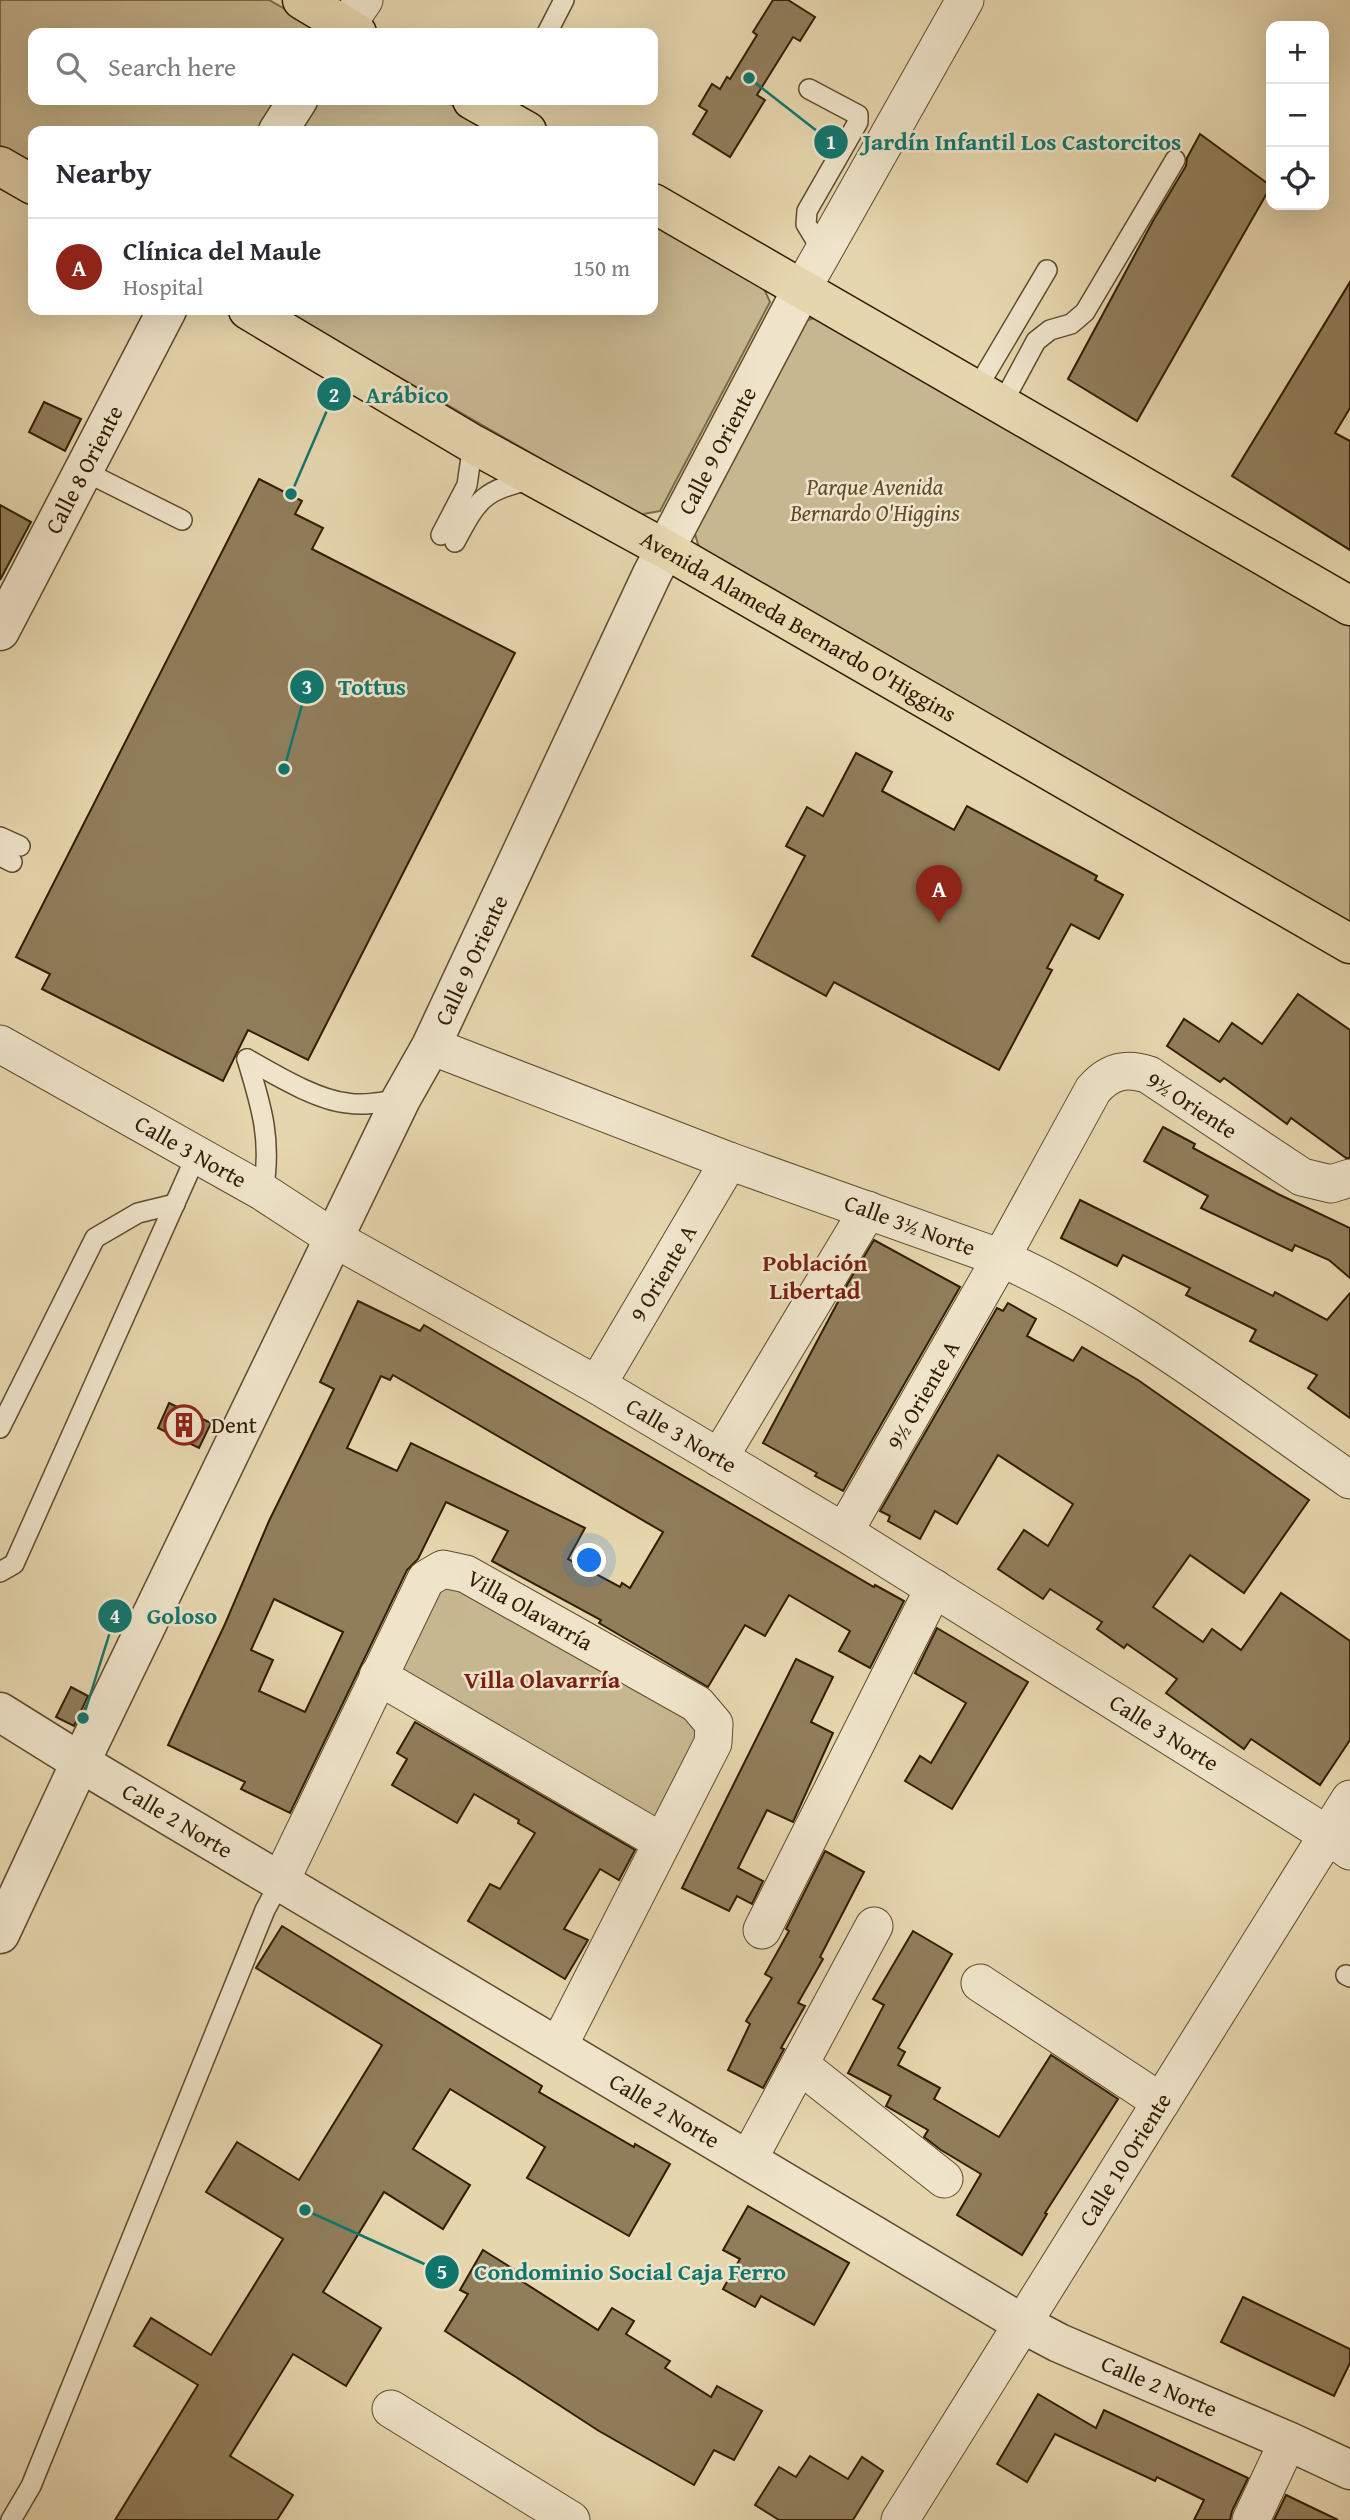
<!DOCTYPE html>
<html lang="en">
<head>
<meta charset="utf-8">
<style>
	:root { --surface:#fff; --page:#f7f7f7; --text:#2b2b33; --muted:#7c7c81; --line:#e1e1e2; --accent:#8f2418 }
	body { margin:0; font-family:"Gentium Book Plus",serif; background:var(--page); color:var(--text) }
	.controls { position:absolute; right:21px; top:21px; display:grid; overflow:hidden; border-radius:14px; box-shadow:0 7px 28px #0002 }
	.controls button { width:63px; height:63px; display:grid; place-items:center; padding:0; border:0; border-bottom:2px solid var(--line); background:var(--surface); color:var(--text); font:35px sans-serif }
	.you { position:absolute; left:590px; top:1561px; width:24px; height:24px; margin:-18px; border:5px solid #fff; border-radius:50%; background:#1a73e8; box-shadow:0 0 0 10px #1a73e833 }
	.badge { display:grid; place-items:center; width:46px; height:46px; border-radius:50%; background:var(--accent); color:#fff; font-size:23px; font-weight:700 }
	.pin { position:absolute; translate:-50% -58px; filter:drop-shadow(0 2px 4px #0008) }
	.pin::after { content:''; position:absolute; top:37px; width:24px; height:21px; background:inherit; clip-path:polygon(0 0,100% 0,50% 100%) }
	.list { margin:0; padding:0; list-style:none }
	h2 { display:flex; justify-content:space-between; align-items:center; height:91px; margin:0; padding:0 28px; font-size:30px }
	h2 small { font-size:23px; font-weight:400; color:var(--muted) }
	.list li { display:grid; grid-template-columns:46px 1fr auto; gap:21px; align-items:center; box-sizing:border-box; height:98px; padding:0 28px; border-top:2px solid var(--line) }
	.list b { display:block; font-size:26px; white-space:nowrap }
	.list p { margin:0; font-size:23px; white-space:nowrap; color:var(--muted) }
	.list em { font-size:23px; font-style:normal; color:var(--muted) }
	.icon { flex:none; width:38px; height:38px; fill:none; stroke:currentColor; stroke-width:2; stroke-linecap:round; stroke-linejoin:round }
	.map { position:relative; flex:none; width:1350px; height:2520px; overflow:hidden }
	.search { position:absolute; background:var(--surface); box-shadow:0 7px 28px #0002; left:28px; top:28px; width:630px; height:77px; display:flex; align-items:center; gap:18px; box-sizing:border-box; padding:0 24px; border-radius:14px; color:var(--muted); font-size:26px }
	.panel { position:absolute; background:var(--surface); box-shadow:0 7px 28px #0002; left:28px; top:126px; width:630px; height:189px; border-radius:14px }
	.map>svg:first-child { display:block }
	.green { fill:#c7b790; stroke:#7c6a48; stroke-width:2 }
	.building { fill:#907d5a; stroke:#321d00; stroke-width:2; fill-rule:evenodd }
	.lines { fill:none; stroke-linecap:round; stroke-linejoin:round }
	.service-casing { stroke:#5f4b2c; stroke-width:22 }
	.minor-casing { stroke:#5f4b2c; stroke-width:39 }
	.tertiary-casing { stroke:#5f4b2c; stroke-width:41 }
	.primary-casing { stroke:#321d00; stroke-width:41 }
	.service { stroke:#efe4ca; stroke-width:19 }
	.minor { stroke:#efe4ca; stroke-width:37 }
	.tertiary { stroke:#efe4ca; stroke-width:38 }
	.primary { stroke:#e6d6ae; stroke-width:38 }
	.labels { text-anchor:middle; stroke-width:5; stroke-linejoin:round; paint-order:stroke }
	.street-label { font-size:23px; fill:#321d00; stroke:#efe4ca }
	.park-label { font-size:23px; font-style:italic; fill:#5f4b2b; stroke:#efe4ca }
	.poi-label { font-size:23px; fill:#321d00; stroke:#efe4ca; text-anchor:start }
	.neighbourhood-label { font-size:24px; font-weight:bold; fill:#7a1f14; stroke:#efe4ca }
	.leader { fill:none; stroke:#0f766e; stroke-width:2.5 }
	.callout-dot { fill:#0f766e; stroke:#efe4ca; stroke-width:2.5 }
	.mark-label { font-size:21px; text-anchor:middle; font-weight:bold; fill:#fff }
	.callout-label { font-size:24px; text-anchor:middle; font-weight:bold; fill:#0f766e; stroke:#efe4ca; stroke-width:5; stroke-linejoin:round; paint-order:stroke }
</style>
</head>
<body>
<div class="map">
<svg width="1350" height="2520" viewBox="0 0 1350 2520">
	<rect width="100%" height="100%" fill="#e6d6ae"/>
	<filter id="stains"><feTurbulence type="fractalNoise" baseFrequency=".00286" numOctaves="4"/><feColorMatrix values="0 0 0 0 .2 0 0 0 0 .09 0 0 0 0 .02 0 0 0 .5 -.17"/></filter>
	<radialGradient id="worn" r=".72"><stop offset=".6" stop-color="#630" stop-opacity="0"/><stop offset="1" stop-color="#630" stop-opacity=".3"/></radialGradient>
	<!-- green -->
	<g class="green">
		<path d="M0,0H269L327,33H33V100H443L498,131H33V165L0,146Z"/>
		<path d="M653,220L761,282L770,302L660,511L638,515L283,310H653Z"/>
		<path d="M820,316L1350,625V924L701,554L694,531L802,322Z"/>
		<path d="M444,1576L708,1724L655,1820L395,1668Z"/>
	</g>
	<!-- building -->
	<g class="building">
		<path d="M773,0H788L815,17L800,41L793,37L757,95L765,100L730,157L693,134L707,111L699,106L712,84L720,89L727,77L730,79L757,35L753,32Z"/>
		<path d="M1200,134L1271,186L1137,421L1068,379L1153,221L1186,166L1187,158Z"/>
		<path d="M1350,282V408L1335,433L1350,441V550L1232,476Z"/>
		<path d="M44,402L81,419L65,451L29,432Z"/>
		<path d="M259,479L302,501L295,514L323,528L312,549L515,653L308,1060L248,1030L223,1081L42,989L50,974L16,957Z"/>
		<path d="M0,505L31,522L0,580Z"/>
		<path d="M856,753L892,772L882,791L954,830L967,806L1097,876L1095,880L1123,895L1099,939L1071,924L1047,968L1052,970L999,1070L834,982L826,996L752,956L805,856L786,846L807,807L823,816Z"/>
		<path d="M1298,994L1350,1030V1158H1346L1291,1118L1287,1124L1224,1078L1220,1082L1167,1046L1184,1019L1219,1042L1232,1023L1262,1044Z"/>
		<path d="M1163,1127L1195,1144L1193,1148L1278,1194L1350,1228V1278L1329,1260L1295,1245L1292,1251L1201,1208L1208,1196L1144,1161Z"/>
		<path d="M1080,1200L1273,1296L1275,1292L1327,1320L1350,1293V1418L1308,1388L1317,1375L1250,1341L1256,1330L1186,1295L1190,1288L1123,1255L1117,1266L1061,1238Z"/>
		<path d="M874,1240L960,1287L843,1491L815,1476L817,1473L763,1443L848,1283Z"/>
		<path d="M358,1301L420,1331L424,1325L874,1587L875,1585L904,1601L870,1668L839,1651L850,1631L789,1595L765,1636L745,1625L708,1687L599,1623L601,1620L492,1561L508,1531L446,1502L418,1559L407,1570L290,1813L241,1789L245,1782L168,1745L225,1624L269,1521L334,1389L320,1382ZM393,1375L663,1532L630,1588L622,1583L620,1587L568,1559L585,1528L411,1443L397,1471L347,1448L381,1376L390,1380ZM274,1599L343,1632L305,1712L259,1691L273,1660L251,1650Z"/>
		<path d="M1008,1303L1036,1319L1027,1336L1073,1361L1082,1347L1138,1380L1309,1500L1244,1593L1190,1555L1153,1607L1203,1642L1212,1629L1241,1650L1281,1593L1350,1641V1740L1320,1785L1251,1739L1244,1749L1166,1693L1177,1679L1127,1644L1124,1648L1097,1629L1102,1622L1050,1589L1043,1599L998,1569L1024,1530L1048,1546L1073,1504L998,1455L957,1524L935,1511L920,1539L888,1521L890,1516L880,1511L997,1308L1003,1311Z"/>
		<path d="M169,1403L211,1423L199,1448L158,1428Z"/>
		<path d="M937,1628L1028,1682L952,1809L905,1781L920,1756L931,1763L966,1703L915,1673Z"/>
		<path d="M796,1659L833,1677L811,1722L833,1733L793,1822L767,1810L738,1868L763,1881L752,1904L737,1896L729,1911L682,1888Z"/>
		<path d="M71,1687L88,1696L74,1726L56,1717Z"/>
		<path d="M415,1722L635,1850L619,1880L600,1869L564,1929L588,1940L565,1979L468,1921L490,1884L500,1889L535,1833L518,1823L519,1820L474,1794L457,1823L392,1785L407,1759L397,1753Z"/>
		<path d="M825,1851L864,1872L820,1957L823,1959L798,2003L805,2006L781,2048L784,2049L763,2088L728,2070L750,2024L746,2021L772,1978L765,1974L789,1931L786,1929Z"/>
		<path d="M282,1926L542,2086L539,2092L634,2147L635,2144L670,2164L629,2236L527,2178L545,2147L450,2089L413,2149L470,2185L443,2229L384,2192L323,2292L381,2328L346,2386L293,2354L230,2456L293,2495L277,2520H115L198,2385L134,2346L151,2318L211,2355L283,2239L206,2192L237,2142L299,2180L382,2045L256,1968Z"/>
		<path d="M913,1931L952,1954L898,2048L905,2052L898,2065L940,2088L934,2099L999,2137L1051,2055L1118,2099L1045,2213L1047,2214L1022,2255L957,2215L981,2174L941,2150L924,2137L928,2130L886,2106L891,2096L848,2073L884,2005L873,1999Z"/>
		<path d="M748,2206L849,2263L814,2325L761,2296L755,2307L723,2289L740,2259L723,2250Z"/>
		<path d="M483,2250L523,2275L520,2280L598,2330L612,2308L634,2321L626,2334L670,2361L665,2368L711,2397L717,2386L762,2411L734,2460L714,2450L694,2485L599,2431L445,2331L468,2294L460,2290Z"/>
		<path d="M1243,2297L1350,2349V2363L1334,2396L1221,2342Z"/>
		<path d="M1038,2394L1096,2428L1104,2410L1248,2478L1232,2511L1230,2520H1194L1204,2500L1157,2477L1155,2481L1055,2434L1027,2482L997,2464Z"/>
		<path d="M810,2456L848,2479L862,2457L883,2471L853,2520H779L755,2505L779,2467L796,2477Z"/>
		<path d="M1286,2495L1338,2520H1274Z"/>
	</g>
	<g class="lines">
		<!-- service casing -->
		<g class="service-casing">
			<g id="service">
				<path d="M547,33L564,0"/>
				<path d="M809,89L858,115V122L807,211L806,224L823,252"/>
				<path d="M976,390L1047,270"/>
				<path d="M1002,404L1036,341L1050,330L1071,324L1085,312L1175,160"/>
				<path d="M82,470L182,520"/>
				<path d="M441,535L467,485L473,444"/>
				<path d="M455,542C479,497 483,491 533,479"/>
				<path d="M0,837L20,846"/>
				<path d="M0,856L12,862"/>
				<path d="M247,1059C274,1074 316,1100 347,1103C365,1106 383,1102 401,1099"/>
				<path d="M247,1059C262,1108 272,1141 263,1192"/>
				<path d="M0,1428L95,1238L138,1213L175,1204"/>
				<path d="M0,1572L14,1564L197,1154"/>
				<path d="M1346,1975L1350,1977"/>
				<path d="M11,2520L31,2486L265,1910L280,1882"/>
			</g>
		</g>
		<!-- minor casing -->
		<g class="minor-casing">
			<g id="minor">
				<path d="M346,26L364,0"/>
				<path d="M802,289L965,0"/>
				<path id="s1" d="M0,1044L263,1192L335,1239L597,1385L844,1532L1328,1835L1350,1851"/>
				<path d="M431,1046L729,1161L1001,1258C1127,1315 1237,1401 1350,1480"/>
				<path id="s2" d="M597,1385L729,1161"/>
				<path d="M719,1458L868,1210"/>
				<path d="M844,1532L1001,1258L1093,1090C1109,1071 1126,1067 1149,1075L1302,1177L1331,1184L1350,1178"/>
				<path d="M378,1676L662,1842"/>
				<path id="s3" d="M280,1882L426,1579L443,1569L466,1574L697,1704L714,1724L713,1743L558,2047"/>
				<path d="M762,1930L934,1588"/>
				<path d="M980,1983L1161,2102"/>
				<path d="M800,2065L944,2179"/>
				<path d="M748,2160L874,1926"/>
				<path d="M391,2409L571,2520"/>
				<path id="s4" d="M900,2520L1350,1799"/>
				<path d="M1251,2520L1288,2441"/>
			</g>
		</g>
		<!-- tertiary casing -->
		<g class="tertiary-casing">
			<g id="tertiary">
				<path d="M278,131L298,100"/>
				<path id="s5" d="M0,631L167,310"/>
				<path id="s6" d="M0,1712L101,1775L1023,2324L1059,2343L1288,2441L1350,2470"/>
				<path id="s7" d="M0,1934L80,1763L401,1099L431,1046L652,574L802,289"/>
			</g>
		</g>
		<!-- primary casing -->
		<g class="primary-casing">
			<g id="primary">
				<path d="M302,0L357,33"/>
				<path d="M472,100L527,131"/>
				<path d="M0,166L33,185"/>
				<path d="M653,203L1350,606"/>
				<path id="s8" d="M248,310L473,444L665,549L1350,944"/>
			</g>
		</g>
		<!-- service -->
		<use href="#service" class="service"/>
		<!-- minor -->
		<use href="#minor" class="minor"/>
		<!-- tertiary -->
		<use href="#tertiary" class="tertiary"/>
		<!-- primary -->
		<use href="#primary" class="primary"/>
	</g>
	<!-- icons -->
	<defs>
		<g id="building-ring" transform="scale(2.0125)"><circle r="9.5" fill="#efe4ca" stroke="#8f2418" stroke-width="1.5"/><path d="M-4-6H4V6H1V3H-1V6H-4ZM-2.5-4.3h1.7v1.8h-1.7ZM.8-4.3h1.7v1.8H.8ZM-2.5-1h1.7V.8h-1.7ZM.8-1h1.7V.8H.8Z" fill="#8f2418"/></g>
	</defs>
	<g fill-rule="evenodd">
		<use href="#building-ring" x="184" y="1425"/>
	</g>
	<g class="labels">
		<!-- street labels -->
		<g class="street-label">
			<text dy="8" stroke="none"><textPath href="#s7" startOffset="1648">Calle 9 Oriente</textPath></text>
			<text dy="8" stroke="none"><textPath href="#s5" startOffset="182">Calle 8 Oriente</textPath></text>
			<text dy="8" stroke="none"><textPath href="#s8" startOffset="635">Avenida Alameda Bernardo O'Higgins</textPath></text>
			<text dy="8" stroke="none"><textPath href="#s7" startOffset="1082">Calle 9 Oriente</textPath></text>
			<text transform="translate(1192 1105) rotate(33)" y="8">9½ Oriente</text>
			<text dy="8" stroke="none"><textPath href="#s1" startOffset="219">Calle 3 Norte</textPath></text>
			<text transform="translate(910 1225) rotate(20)" y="8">Calle 3½ Norte</text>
			<text dy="8" stroke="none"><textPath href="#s2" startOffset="130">9 Oriente A</textPath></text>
			<text transform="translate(923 1395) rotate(-60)" y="8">9½ Oriente A</text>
			<text dy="8" stroke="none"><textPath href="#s1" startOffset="786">Calle 3 Norte</textPath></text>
			<text dy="8" stroke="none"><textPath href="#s3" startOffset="453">Villa Olavarría</textPath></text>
			<text dy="8" stroke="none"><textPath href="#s1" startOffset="1353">Calle 3 Norte</textPath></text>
			<text dy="8" stroke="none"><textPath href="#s6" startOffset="208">Calle 2 Norte</textPath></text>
			<text dy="8" stroke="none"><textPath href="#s6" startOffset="775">Calle 2 Norte</textPath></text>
			<text dy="8" stroke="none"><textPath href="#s4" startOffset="425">Calle 10 Oriente</textPath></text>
			<text dy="8" stroke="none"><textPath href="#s6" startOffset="1342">Calle 2 Norte</textPath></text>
		</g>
		<!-- park labels -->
		<g class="park-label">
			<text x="875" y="495">Parque Avenida<tspan x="875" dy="26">Bernardo O'Higgins</tspan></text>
		</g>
		<!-- poi labels -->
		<g class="poi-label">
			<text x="211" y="1433">Dent</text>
		</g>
		<!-- neighbourhood labels -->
		<g class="neighbourhood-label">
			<text x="815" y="1271">Población<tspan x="815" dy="28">Libertad</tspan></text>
			<text x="542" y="1688">Villa Olavarría</text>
		</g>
	</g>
	<!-- callouts -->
	<path class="leader" d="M749 78L831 142M291 494L334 394M284 769L307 687M83 1718L115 1616M305 2210L442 2272"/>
	<g class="callout-dot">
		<circle cx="749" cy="78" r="7"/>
		<circle cx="291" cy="494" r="7"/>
		<circle cx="284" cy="769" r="7"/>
		<circle cx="83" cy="1718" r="7"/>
		<circle cx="305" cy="2210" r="7"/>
		<circle cx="831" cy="142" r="18"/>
		<circle cx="334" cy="394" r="18"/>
		<circle cx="307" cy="687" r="18"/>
		<circle cx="115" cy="1616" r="18"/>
		<circle cx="442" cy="2272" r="18"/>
	</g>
	<g class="mark-label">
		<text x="831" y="149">1</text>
		<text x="334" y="402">2</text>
		<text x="307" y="694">3</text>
		<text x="115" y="1623">4</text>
		<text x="442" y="2279">5</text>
	</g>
	<g class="callout-label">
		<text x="1022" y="150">Jardín Infantil Los Castorcitos</text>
		<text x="407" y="403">Arábico</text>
		<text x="372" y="695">Tottus</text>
		<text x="182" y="1624">Goloso</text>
		<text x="630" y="2280">Condominio Social Caja Ferro</text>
	</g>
	<rect width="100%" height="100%" filter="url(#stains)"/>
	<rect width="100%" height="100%" fill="url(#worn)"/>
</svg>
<div class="controls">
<button>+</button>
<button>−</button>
<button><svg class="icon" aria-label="locate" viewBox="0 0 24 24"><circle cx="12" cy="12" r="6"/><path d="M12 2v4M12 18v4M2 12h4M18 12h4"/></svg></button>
</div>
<div class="you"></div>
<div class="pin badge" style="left:939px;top:923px">A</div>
<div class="search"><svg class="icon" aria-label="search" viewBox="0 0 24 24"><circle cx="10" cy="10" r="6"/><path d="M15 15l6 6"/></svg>Search here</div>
<section class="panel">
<h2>Nearby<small></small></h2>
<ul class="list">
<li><span class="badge">A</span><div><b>Clínica del Maule</b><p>Hospital</p></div><em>150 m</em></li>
</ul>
</section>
</div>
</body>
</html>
